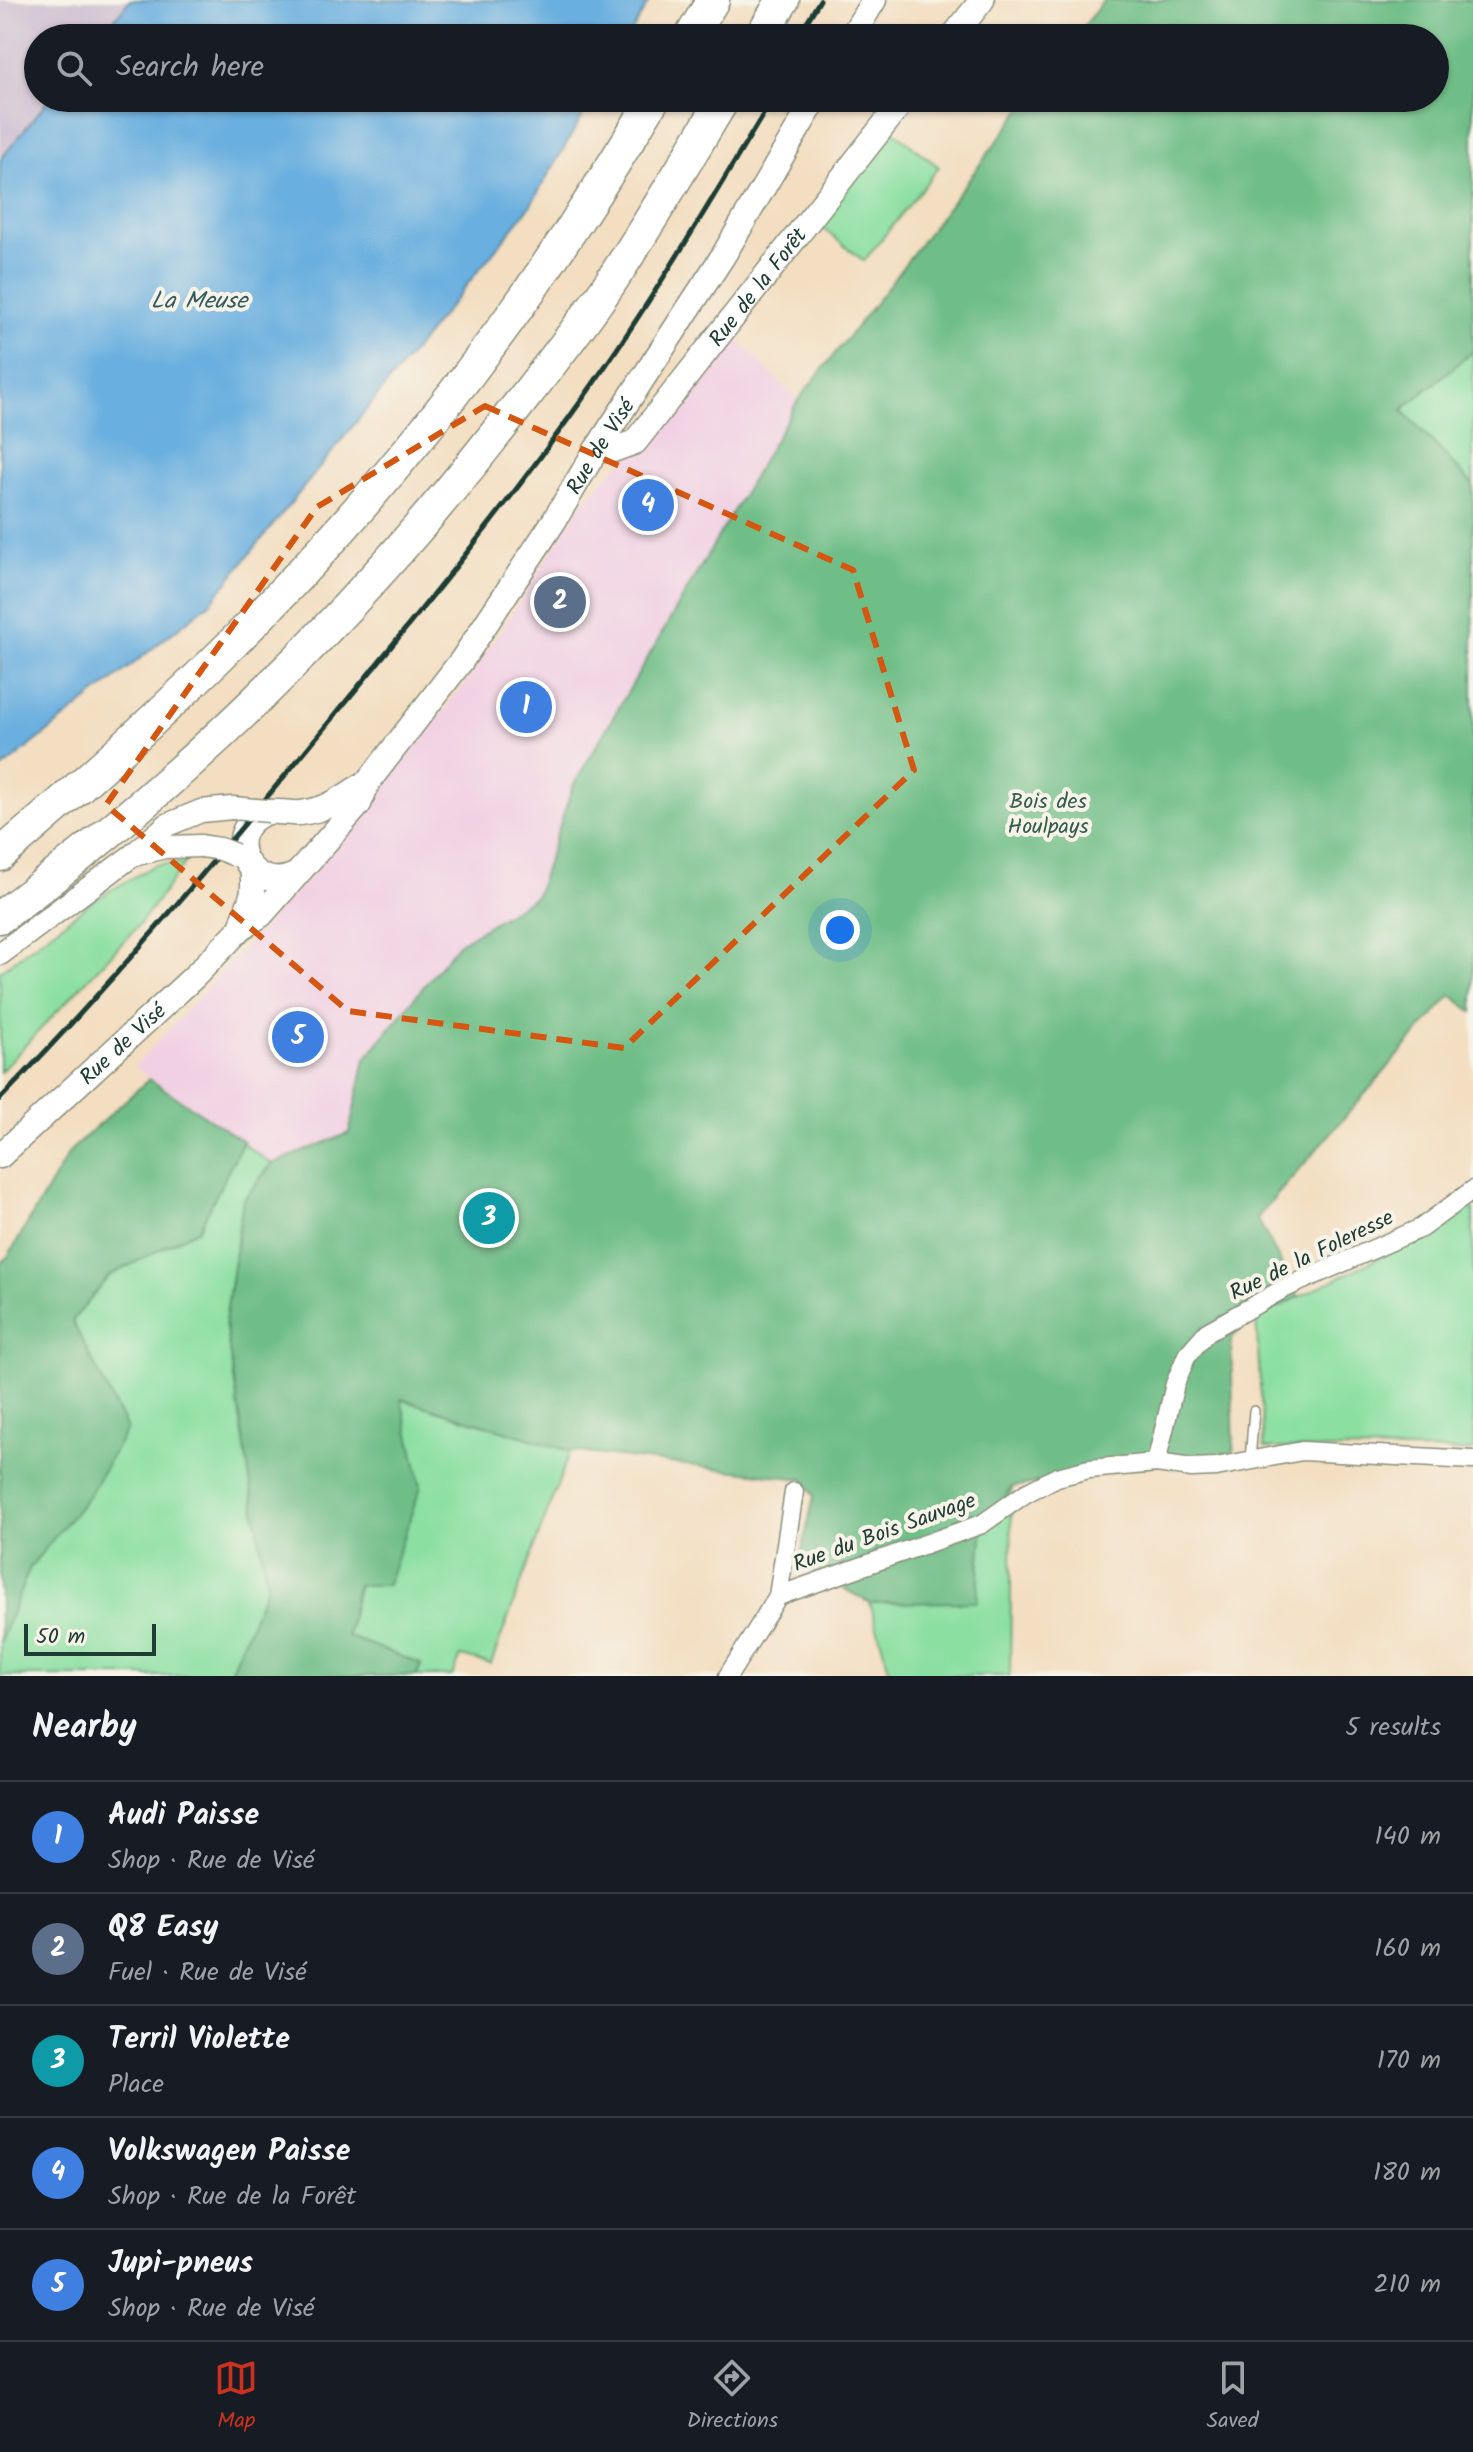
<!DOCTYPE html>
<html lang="en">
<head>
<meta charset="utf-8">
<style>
	:root { --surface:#171b24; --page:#20242c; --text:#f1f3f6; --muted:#9ea1a6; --line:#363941; --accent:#c8321e }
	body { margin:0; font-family:Kalam,sans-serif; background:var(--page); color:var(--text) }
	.scale { position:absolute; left:24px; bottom:20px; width:132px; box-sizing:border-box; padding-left:8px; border:4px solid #1f3d34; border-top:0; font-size:22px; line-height:28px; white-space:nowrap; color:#1f3d34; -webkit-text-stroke:6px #f7f3e8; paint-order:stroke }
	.you { position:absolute; left:840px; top:930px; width:28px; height:28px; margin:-20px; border:6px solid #fff; border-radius:50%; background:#1a73e8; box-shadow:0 0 0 12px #1a73e833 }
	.badge { display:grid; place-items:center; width:52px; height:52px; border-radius:50%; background:var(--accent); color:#fff; font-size:26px; font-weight:700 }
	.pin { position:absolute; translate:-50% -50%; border:4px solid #fff; box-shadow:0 2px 8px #0006 }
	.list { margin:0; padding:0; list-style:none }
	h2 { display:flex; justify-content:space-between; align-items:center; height:104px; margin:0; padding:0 32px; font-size:34px }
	h2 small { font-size:26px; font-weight:400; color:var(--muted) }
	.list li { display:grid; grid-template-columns:52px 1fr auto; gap:24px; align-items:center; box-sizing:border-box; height:112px; padding:0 32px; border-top:2px solid var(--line) }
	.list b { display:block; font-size:30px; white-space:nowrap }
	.list p { margin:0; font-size:26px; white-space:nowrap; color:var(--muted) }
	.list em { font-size:26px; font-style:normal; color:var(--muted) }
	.icon { flex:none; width:44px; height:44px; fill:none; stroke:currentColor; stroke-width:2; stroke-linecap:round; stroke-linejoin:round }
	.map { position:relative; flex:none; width:1473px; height:1676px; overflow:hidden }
	.search { position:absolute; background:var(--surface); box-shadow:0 2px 6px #0004; left:24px; right:24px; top:24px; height:88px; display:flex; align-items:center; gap:20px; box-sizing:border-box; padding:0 28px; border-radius:44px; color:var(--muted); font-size:30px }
	.sheet { height:664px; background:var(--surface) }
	nav { display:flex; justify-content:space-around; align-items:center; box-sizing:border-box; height:112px; border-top:2px solid var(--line); background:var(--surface); font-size:22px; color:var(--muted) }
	nav a { display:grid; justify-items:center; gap:4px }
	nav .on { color:var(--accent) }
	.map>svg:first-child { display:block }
	.built { fill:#f1d0e3 }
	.industrial { fill:#cebed1 }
	.green { fill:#8adfa1; stroke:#548e6a; stroke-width:2 }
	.forest { fill:#6fbe87; stroke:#477e5e; stroke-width:2 }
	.water { fill:#69afdf; stroke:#44768a; stroke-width:2 }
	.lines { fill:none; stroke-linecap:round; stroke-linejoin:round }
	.service-casing { stroke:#898e7a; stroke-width:12 }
	.minor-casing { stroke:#898e7a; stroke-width:21 }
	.tertiary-casing { stroke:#898e7a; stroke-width:25 }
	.secondary-casing { stroke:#898e7a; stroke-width:27 }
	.motorway-casing { stroke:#898e7a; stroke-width:35 }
	.service { stroke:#fff; stroke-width:9 }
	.minor { stroke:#fff; stroke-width:18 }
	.tertiary { stroke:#fff; stroke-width:22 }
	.secondary { stroke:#fff; stroke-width:24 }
	.motorway { stroke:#fff; stroke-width:32 }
	.rail { stroke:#1f3d34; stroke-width:5 }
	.tertiary-bridge-casing { stroke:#898e7a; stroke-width:25; stroke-linecap:butt }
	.tertiary-bridge { stroke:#fff; stroke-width:22 }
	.marked { fill:none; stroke:#d45610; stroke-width:6; stroke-dasharray:16 10; stroke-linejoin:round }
	.labels { text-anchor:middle; stroke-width:8; stroke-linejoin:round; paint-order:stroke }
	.street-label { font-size:22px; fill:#1f3d34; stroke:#f7f3e8 }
	.park-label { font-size:22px; fill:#345d4a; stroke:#f7f3e8 }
	.water-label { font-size:24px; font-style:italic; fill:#325a5f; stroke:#f7f3e8 }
</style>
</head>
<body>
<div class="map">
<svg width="1473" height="1676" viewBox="0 0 1473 1676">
	<rect width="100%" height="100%" fill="#f7f3e8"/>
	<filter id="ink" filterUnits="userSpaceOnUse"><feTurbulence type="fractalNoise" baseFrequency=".0125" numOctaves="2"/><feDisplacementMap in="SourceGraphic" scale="16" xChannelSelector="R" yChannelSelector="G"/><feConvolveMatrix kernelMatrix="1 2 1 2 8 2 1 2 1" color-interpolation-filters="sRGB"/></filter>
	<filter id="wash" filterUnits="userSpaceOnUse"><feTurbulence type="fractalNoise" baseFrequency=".006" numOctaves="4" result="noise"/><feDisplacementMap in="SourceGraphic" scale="32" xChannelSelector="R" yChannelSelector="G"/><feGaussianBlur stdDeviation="1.8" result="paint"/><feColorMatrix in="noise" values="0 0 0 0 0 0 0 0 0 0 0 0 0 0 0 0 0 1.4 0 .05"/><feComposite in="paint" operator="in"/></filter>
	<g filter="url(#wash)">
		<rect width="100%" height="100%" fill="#f3dec1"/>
		<!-- built -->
		<path class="built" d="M731,333L798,400L573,786L536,896L458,944L365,1059L349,1133L272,1164L243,1141L134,1067L309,877L398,769L475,670L584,500L637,446Z"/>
		<!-- industrial -->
		<path class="industrial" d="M0,0H130L99,38H38V98H50L0,160Z"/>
		<!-- green -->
		<g class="green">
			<path d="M892,130L939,167L864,261L817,224Z"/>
			<path d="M1473,351V485L1402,410Z"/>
			<path d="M186,862L138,926L0,1072V971L94,900L155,865Z"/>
			<path d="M243,1141L245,1145L272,1164L243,1200L225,1320L267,1586L228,1676H0V1642L30,1567L89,1495L127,1429L72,1321L109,1276L199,1229Z"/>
			<path d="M1473,1199V1451L1264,1448L1256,1318L1430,1233Z"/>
			<path d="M400,1399L570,1451L491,1664L461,1656L452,1676H416L421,1665L347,1637Z"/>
			<path d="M1012,1487L1010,1676H891L870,1603L977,1601L982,1533Z"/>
		</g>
		<!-- forest -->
		<g class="forest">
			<path d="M1104,0H1473V351L1402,410L1473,485V1012L1451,995L1257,1218L1299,1297L1256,1318L1231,1338L1234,1452L1012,1487L982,1533L977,1602L870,1603L799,1564L814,1496L803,1479L570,1451L401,1399L421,1486L387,1585H357L347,1636L421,1664L416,1676H228L267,1586L225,1323L243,1200L272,1164L349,1133L365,1059L458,944L536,896L573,786L798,400L883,293L1030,98H1435V38H1075Z"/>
			<path d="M149,1079L243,1141L199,1229L109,1276L72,1321L127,1429L89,1495L30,1567L0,1642V1265L9,1255L70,1151Z"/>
		</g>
		<!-- water -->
		<g class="water">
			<path d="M130,0H650L628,38H99Z"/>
			<path d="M50,98H593L529,208L211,602L0,770V160Z"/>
		</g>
	</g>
	<g filter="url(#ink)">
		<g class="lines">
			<!-- service casing -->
			<g class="service-casing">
				<path id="service" d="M1250,1460L1254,1411"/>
			</g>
			<!-- minor casing -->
			<g class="minor-casing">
				<g id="minor">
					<path d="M1156,1463L1175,1384L1187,1355L1207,1332L1283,1289L1421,1228L1473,1190"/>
					<path d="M778,1596L982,1524L1026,1493L1057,1477L1089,1469L1156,1463L1192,1468L1216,1467L1302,1451L1473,1460"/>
					<path d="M728,1676L778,1596L794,1492"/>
				</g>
			</g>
			<!-- tertiary casing -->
			<g class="tertiary-casing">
				<g id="tertiary">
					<path d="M134,855L165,847L201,846"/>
					<path d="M0,954L133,855L167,825L201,811L232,808"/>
				</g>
			</g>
			<!-- secondary casing -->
			<g class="secondary-casing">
				<g id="secondary">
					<path d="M851,38L874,0"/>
					<path d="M952,38L982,0"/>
					<path id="s1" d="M596,450H613L635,442L905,98"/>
					<path d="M295,875C254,895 221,841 257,817C270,808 280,813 294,813C302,814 311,811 319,809C337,804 351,791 368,782"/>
					<path d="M241,928L253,892V870"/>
					<path id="s2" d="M0,1156L196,975L241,928L261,915L359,804L368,782L462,660L554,521L596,450L723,256L816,98"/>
				</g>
			</g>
			<!-- motorway casing -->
			<g class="motorway-casing">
				<g id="motorway">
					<path d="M690,38L713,0"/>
					<path d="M760,38L783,0"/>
					<path d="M0,855C120,754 237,646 341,529C460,396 563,251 654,98"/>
					<path d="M0,917C198,772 370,598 519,404C550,365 582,325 610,283C650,223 687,160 724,98"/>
				</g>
			</g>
			<!-- service -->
			<use href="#service" class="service"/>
			<!-- minor -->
			<use href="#minor" class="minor"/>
			<!-- tertiary -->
			<use href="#tertiary" class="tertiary"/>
			<!-- secondary -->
			<use href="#secondary" class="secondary"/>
			<!-- motorway -->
			<use href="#motorway" class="motorway"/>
			<!-- rail -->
			<g class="rail">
				<path d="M797,38L820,0"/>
				<path d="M0,1099C108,988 207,870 306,750C409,625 513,501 604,368C664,281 718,189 773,98"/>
			</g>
			<!-- tertiary-bridge casing -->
			<g class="tertiary-bridge-casing">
				<g id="tertiary-bridge">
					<path d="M232,808L269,811"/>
					<path d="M201,846L220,849L235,855"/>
				</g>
			</g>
			<!-- tertiary-bridge -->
			<use href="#tertiary-bridge" class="tertiary-bridge"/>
		</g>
	</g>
	<!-- marked area -->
	<path class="marked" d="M485,406L853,570L914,770L624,1048L348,1011L106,805L317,507Z"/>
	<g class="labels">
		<!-- street labels -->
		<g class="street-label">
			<text dy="8" stroke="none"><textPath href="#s1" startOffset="238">Rue de la Forêt</textPath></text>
			<text dy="8" stroke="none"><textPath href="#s2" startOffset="936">Rue de Visé</textPath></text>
			<text dy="8" stroke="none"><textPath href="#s2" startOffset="166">Rue de Visé</textPath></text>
			<text transform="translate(1311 1254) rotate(-26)" y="8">Rue de la Foleresse</text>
			<text transform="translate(884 1531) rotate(-20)" y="8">Rue du Bois Sauvage</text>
		</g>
		<!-- park labels -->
		<g class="park-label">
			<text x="1048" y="808">Bois des<tspan x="1048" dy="25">Houlpays</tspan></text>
		</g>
		<!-- water labels -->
		<g class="water-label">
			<text x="199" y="308">La Meuse</text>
		</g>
	</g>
</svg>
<div class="scale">50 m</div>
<div class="you"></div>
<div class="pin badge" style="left:526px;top:707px;background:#3f7fe0">1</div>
<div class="pin badge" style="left:560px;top:602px;background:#5c6f8a">2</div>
<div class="pin badge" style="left:489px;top:1218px;background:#0f9aa8">3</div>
<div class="pin badge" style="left:648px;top:505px;background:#3f7fe0">4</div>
<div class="pin badge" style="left:298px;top:1037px;background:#3f7fe0">5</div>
<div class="search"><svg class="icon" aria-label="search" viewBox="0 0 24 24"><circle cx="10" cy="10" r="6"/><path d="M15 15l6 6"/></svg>Search here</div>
</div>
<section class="sheet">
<h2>Nearby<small>5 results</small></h2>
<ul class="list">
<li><span class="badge" style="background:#3f7fe0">1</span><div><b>Audi Paisse</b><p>Shop · Rue de Visé</p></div><em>140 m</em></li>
<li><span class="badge" style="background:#5c6f8a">2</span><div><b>Q8 Easy</b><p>Fuel · Rue de Visé</p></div><em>160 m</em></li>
<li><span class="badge" style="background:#0f9aa8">3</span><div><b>Terril Violette</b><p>Place</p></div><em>170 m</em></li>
<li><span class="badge" style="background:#3f7fe0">4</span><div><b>Volkswagen Paisse</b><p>Shop · Rue de la Forêt</p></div><em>180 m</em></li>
<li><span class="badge" style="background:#3f7fe0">5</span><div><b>Jupi-pneus</b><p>Shop · Rue de Visé</p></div><em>210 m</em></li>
</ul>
</section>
<nav>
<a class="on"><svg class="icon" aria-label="map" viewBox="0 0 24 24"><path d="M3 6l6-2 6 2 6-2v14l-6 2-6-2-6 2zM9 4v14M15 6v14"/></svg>Map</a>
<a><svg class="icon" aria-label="directions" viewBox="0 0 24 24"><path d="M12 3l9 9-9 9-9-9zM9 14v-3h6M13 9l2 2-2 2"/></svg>Directions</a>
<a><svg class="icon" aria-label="saved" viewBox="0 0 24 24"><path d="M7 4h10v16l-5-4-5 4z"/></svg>Saved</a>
</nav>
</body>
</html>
